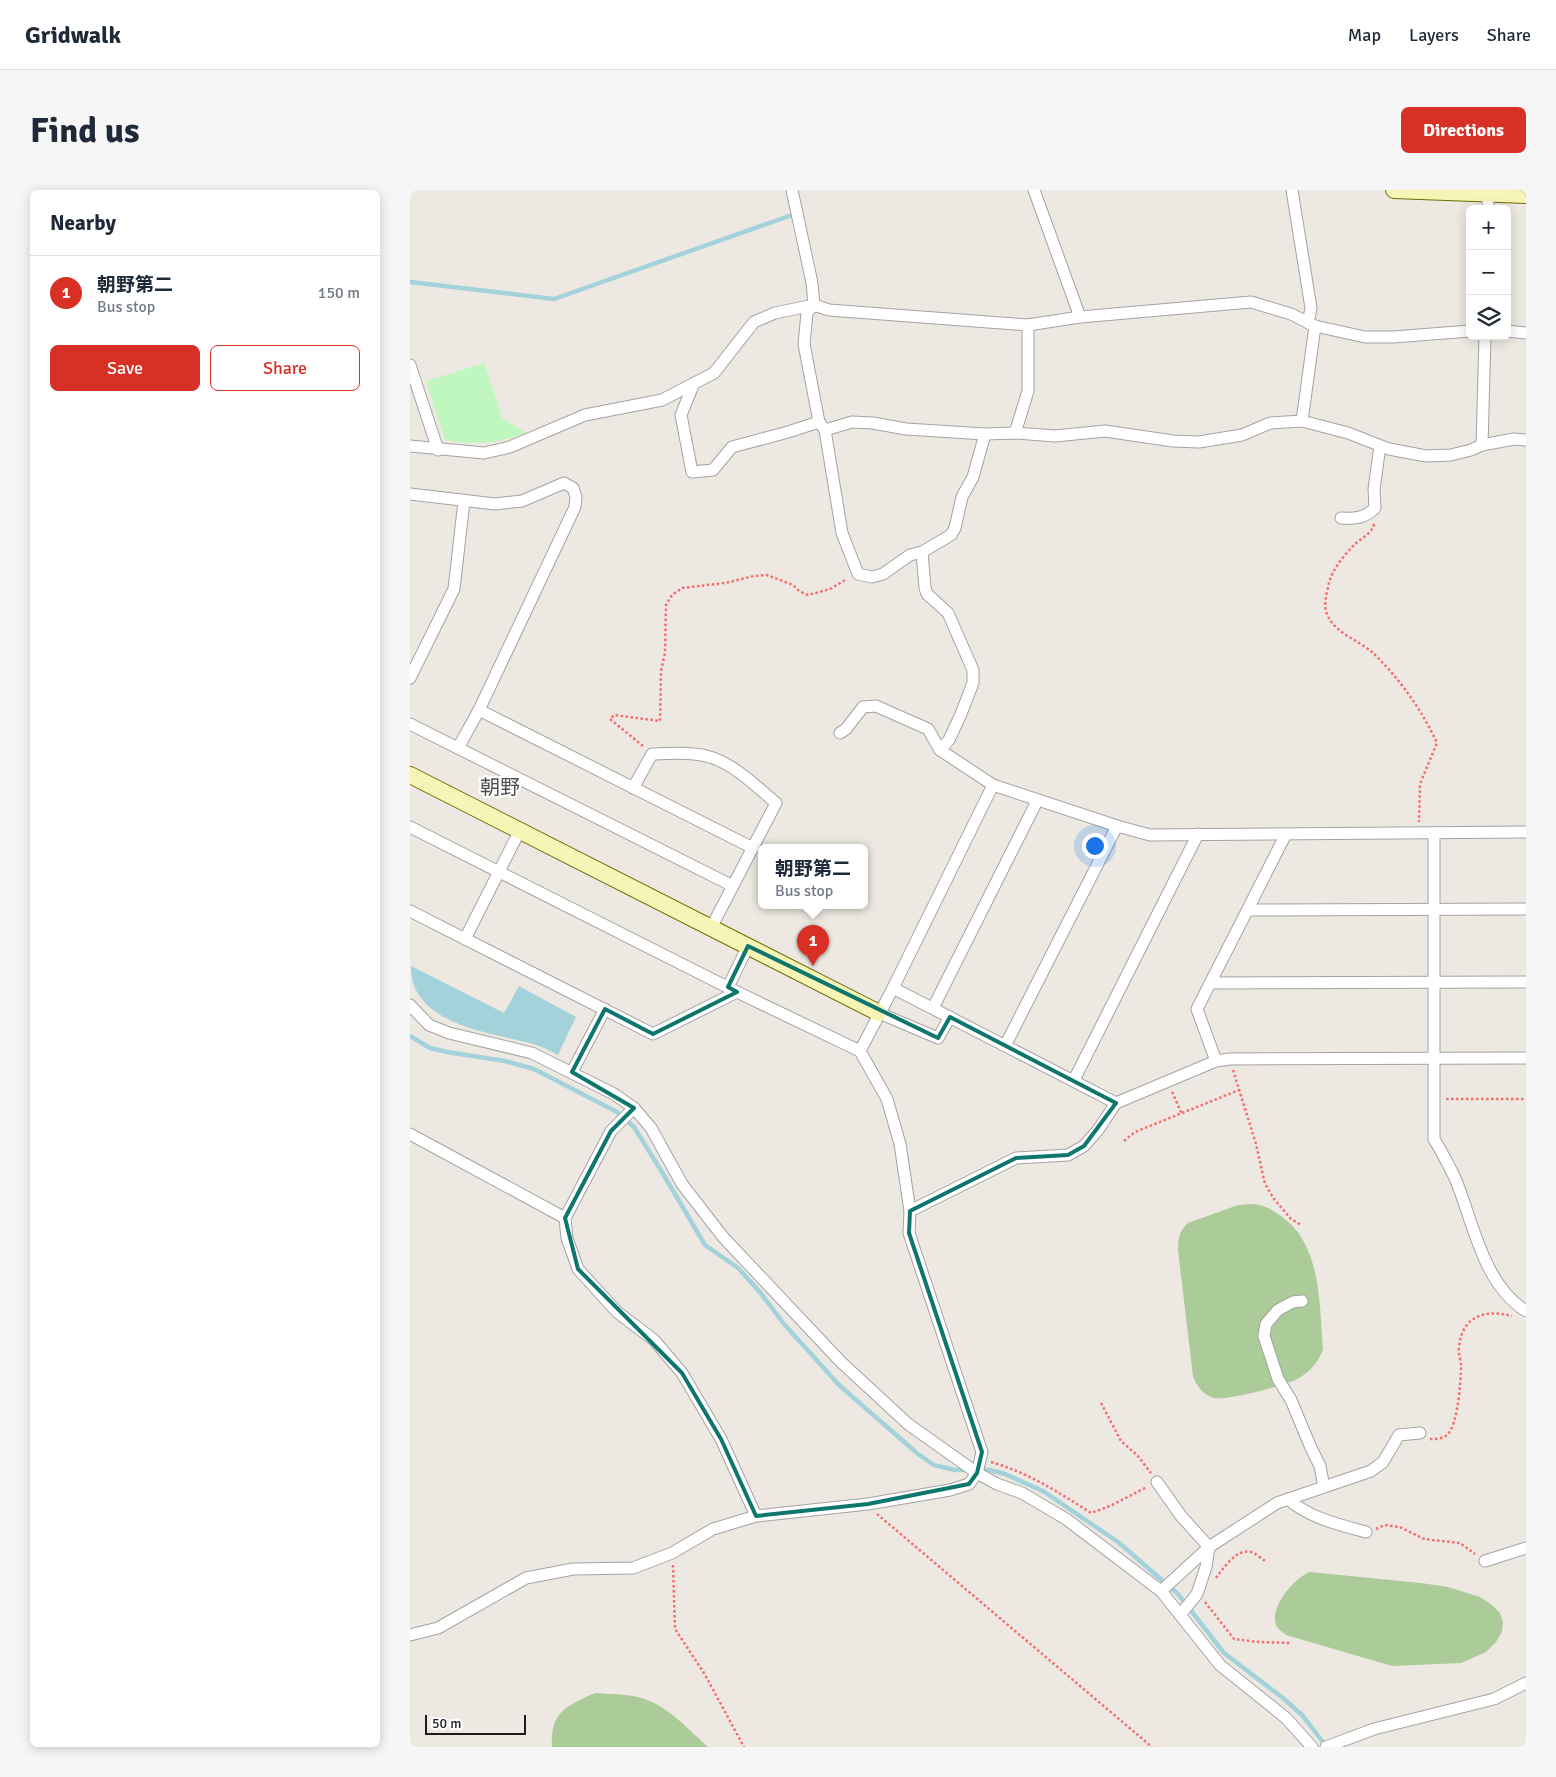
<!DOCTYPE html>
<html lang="en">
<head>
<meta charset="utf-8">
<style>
	:root { --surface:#fff; --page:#f6f6f7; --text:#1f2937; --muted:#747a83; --line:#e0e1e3; --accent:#d93025 }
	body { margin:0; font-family:Signika,"Noto Sans JP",sans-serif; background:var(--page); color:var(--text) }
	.controls { position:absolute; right:15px; top:15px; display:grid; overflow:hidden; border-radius:8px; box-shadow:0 2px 12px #0003 }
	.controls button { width:45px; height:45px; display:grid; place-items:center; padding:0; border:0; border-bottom:1px solid var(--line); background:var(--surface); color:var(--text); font:25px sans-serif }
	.scale { position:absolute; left:15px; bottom:12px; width:101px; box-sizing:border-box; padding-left:5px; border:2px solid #1c1c1c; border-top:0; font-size:14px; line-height:18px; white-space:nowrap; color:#1c1c1c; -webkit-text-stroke:4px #fff; paint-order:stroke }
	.you { position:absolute; left:684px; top:655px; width:18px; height:18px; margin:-12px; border:4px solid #fff; border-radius:50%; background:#1a73e8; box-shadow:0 0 0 8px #1a73e833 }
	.badge { display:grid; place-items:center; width:32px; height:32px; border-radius:50%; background:var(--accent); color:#fff; font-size:16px; font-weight:700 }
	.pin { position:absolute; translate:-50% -41px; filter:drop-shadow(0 1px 2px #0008) }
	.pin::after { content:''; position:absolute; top:26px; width:18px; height:15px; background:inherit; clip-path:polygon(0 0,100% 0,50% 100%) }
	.popup { position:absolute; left:348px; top:654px; width:110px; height:65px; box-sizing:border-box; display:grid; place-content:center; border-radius:8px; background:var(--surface); filter:drop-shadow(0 1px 4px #0005); font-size:16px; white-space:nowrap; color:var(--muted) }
	.popup b { font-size:19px; color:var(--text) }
	.popup::after { content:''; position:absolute; left:50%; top:100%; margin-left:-10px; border:10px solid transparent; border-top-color:var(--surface) }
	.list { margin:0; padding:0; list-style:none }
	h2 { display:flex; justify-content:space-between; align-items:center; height:65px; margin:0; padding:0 20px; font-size:21px }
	h2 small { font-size:16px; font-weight:400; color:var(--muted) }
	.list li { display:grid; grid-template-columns:32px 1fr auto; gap:15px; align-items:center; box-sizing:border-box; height:75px; padding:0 20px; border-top:1px solid var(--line) }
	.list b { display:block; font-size:19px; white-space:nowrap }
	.list p { margin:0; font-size:16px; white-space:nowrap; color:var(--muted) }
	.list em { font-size:16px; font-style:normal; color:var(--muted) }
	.actions { display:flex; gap:10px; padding:15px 20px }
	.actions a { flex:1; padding:11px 0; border:1px solid var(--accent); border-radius:8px; text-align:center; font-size:18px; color:var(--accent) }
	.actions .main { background:var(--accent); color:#fff }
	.icon { flex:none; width:28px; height:28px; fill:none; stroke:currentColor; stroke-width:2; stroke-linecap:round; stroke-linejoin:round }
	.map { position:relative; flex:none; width:1116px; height:1557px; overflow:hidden; border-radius:8px }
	header { display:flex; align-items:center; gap:30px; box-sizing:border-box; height:70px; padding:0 25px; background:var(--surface); border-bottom:1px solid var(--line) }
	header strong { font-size:24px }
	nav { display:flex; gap:28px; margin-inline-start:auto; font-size:18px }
	.intro { display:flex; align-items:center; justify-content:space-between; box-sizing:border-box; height:120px; padding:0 30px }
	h1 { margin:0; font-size:35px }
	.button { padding:12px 22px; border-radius:8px; background:var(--accent); color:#fff; font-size:18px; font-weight:700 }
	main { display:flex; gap:30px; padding:0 30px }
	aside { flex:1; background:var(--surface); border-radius:8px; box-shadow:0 2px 12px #0003 }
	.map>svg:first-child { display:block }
	.forest { fill:#abcb98 }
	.park { fill:#bff7bf }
	.water { fill:#a3d2da }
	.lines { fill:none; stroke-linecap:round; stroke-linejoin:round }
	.stream { stroke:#a3d2da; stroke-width:4.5 }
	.street-casing { stroke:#a3a3a3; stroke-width:13 }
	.secondary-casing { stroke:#6b6e08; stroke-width:18 }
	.path { stroke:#f56e6c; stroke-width:2.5; stroke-dasharray:2.5 2.5; stroke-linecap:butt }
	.street { stroke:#fff; stroke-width:11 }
	.secondary { stroke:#f7f5b6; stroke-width:16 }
	.marked { fill:none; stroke:#0f766e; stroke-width:4; stroke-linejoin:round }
	.labels { text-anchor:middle; stroke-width:4.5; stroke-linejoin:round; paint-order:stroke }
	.quarter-label { font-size:20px; fill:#4f4f4f; stroke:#fff }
</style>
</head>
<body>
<header>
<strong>Gridwalk</strong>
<nav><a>Map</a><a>Layers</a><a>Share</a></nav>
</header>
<div class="intro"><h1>Find us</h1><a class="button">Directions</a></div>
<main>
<aside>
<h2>Nearby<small></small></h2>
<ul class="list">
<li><span class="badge">1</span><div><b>朝野第二</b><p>Bus stop</p></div><em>150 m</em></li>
</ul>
<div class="actions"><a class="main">Save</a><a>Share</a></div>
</aside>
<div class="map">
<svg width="1116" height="1557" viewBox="0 0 1116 1557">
	<rect width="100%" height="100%" fill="#ede9e2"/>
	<!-- forest -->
	<g class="forest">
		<path d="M843,1014C853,1015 862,1019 871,1026C912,1055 909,1113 913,1159C909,1171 901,1181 889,1188C878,1195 815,1211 804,1208C793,1205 787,1196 783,1187L768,1060C768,1049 769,1041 778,1033L828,1015Z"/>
		<path d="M900,1382L1011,1393L1038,1397L1070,1407L1082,1415L1090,1423L1093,1432L1092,1442L1086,1452L1076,1462L1051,1473L982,1476L876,1445C873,1442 869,1440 867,1437C857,1419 885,1387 900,1382Z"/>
		<path d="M185,1503C199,1504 215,1504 228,1507C256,1514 277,1538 298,1557H142C140,1521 157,1516 185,1503Z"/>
	</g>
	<!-- park -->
	<path class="park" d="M74,173L93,229L117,243C87,253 66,256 35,250L16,191Z"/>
	<!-- water -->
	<path class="water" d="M1,776L94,823L109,796L166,827L148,865C140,861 131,856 123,854C85,843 0,836 1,776Z"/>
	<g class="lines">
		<!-- stream -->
		<g class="stream">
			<path d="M0,92L144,109L382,25"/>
			<path d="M0,846L20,858L37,862L95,871L124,879L207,922L224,937L252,982L295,1055L328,1078L349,1101L374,1134L429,1195L508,1264L524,1275L545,1280H559"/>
			<path d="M569,1280H580L595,1284L633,1301L708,1352L768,1404L814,1463L873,1508L893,1526L916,1556"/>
		</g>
		<!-- street casing -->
		<g class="street-casing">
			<g id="street">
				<path d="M382,0L402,93L404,115L397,123L394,154L409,232L415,240L432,343L448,384L462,387L473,384L500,365L512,362L515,398L517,404L538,423L563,480V493L551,524L539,550L530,560L583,595L707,636L740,645L1116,642"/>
				<path d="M624,0L670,127"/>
				<path d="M882,0L901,118L898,133"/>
				<path d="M1078,19V3"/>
				<path d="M1097,141L1116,143"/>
				<path d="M0,175L28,260"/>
				<path d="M284,193L271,225L282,282L303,280L322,257L378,242L409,232"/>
				<path d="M892,231L905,136"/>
				<path d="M415,240L442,232L463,233L496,239L575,244L605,243L645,246L695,241L763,251L789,252L832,245L860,233L892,231L938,243L979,259L1016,266L1041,265L1061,260L1072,255L1104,249L1116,250"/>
				<path d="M605,243L618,201V135"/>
				<path d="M1072,255L1075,146"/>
				<path d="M0,256L74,263L100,257L175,225L252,210L304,183L344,132L365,123L404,115L419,120L618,135L670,127L841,112L881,124L905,136L955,147H983L1060,141"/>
				<path d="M0,304L85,314L112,311L154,293L163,298L166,307L165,317L69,520L48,558"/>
				<path d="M931,328C945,329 955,328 965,318L964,299L970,256"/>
				<path d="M512,362L541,345L545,338L552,307L563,287L575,244"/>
				<path d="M0,488L44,399L54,311"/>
				<path d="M69,520L343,658"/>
				<path d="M0,534L323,696"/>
				<path d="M430,543L436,539L453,517L466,516L518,539L530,560"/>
				<path d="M223,598L242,564C256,564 270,562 284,564C317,566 342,593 366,613L301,738"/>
				<path d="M0,637L327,802L450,861L477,909L490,954L500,1021L499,1043L572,1262L567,1283L559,1294L540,1300L458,1314L346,1326L303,1339L262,1363L223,1378L163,1379L116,1388L28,1438L0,1445"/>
				<path d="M1024,643V949C1032,963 1041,978 1047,993C1064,1036 1074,1095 1116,1121"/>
				<path d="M838,720L1116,719"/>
				<path d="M0,721L243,844L327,802"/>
				<path d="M55,749L110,640"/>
				<path d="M800,793L1116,792"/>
				<path d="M318,797L338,756"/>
				<path d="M483,798L706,913"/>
				<path d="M0,815L19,835L39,843L122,863L204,904L224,918L241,938L272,994L313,1047L431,1172L498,1234L567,1283L587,1294L612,1303L656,1329L751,1401L810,1475L876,1528L902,1557"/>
				<path d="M523,818L627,611"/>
				<path d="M469,823L528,848L540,827"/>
				<path d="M595,856L707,636"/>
				<path d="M450,861L483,798L583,595"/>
				<path d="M806,871L787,819L876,644"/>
				<path d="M162,882L195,819"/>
				<path d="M664,890L788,644"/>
				<path d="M224,918L201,941L155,1028L157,1048L168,1079L207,1122L244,1150L272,1183L311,1249L346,1326"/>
				<path d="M0,944L155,1028"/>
				<path d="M500,1021L606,968L658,965L674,956L688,940L706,913L806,871L820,869L1116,868"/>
				<path d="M892,1111L883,1112L868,1120L856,1134L854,1146L868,1189L881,1210L901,1258L910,1276L914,1297"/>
				<path d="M747,1292L771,1326L799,1357L796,1377L787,1404L770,1425"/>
				<path d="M878,1309C899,1328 930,1335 956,1342"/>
				<path d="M1075,1371L1116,1358"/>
				<path d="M751,1401L799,1357L867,1313L961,1281L973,1272L989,1245L1010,1243"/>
				<path d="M916,1557L964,1539L1084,1509L1116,1493"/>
			</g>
		</g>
		<!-- secondary casing -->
		<g class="secondary-casing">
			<g id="secondary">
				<path d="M984,0L1116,5"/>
				<path d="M0,585L469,823"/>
			</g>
		</g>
		<!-- path -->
		<g class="path">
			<path d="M964,334C962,344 951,348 944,355C934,365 922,380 919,393C917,402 913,415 917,424C925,444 949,450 963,463C989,488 1012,520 1027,553L1010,594L1009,632"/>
			<path d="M233,556L200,529L204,525L250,531L251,481L255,463L256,415L262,405L272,398L315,393L344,386L357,385L383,395L389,401L398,405L420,399L437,389"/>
			<path d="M823,880L846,954L855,994L864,1009L881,1029L891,1035"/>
			<path d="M762,902L772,924"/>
			<path d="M1036,909H1116"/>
			<path d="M714,951L725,942L829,900"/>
			<path d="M691,1213L711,1251L727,1265L741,1283"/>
			<path d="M1020,1249C1026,1249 1033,1249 1038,1244C1048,1233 1051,1191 1051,1176C1051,1170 1048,1163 1049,1157C1052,1126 1075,1119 1102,1126"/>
			<path d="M581,1272C619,1283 648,1302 681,1323L700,1316L737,1297"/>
			<path d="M467,1324L742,1557"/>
			<path d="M966,1339L975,1335L990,1337L1014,1349L1050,1353L1065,1364"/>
			<path d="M263,1375L265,1439L294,1483L334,1557"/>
			<path d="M806,1388C813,1379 826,1358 841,1362C845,1363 851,1368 855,1371"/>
			<path d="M795,1412L824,1449L848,1452L880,1453"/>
		</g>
		<!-- street -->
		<use href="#street" class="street"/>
		<!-- secondary -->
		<use href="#secondary" class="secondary"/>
	</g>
	<!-- marked area -->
	<path class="marked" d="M338,756L528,848L540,827L706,913L674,956L658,965L606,968L500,1021L499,1043L572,1262L567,1283L559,1294L458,1314L346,1326L311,1249L272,1183L168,1079L155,1028L201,941L224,918L162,882L195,819L243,844L327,802L318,797Z"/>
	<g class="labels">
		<!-- quarter labels -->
		<g class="quarter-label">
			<text x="90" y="604">朝野</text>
		</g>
	</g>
</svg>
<div class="controls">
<button>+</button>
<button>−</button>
<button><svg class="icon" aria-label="layers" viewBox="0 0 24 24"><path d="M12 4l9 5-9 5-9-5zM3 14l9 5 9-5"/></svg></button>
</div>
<div class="scale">50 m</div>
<div class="you"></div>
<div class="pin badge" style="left:403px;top:776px">1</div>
<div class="popup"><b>朝野第二</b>Bus stop</div>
</div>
</main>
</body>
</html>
